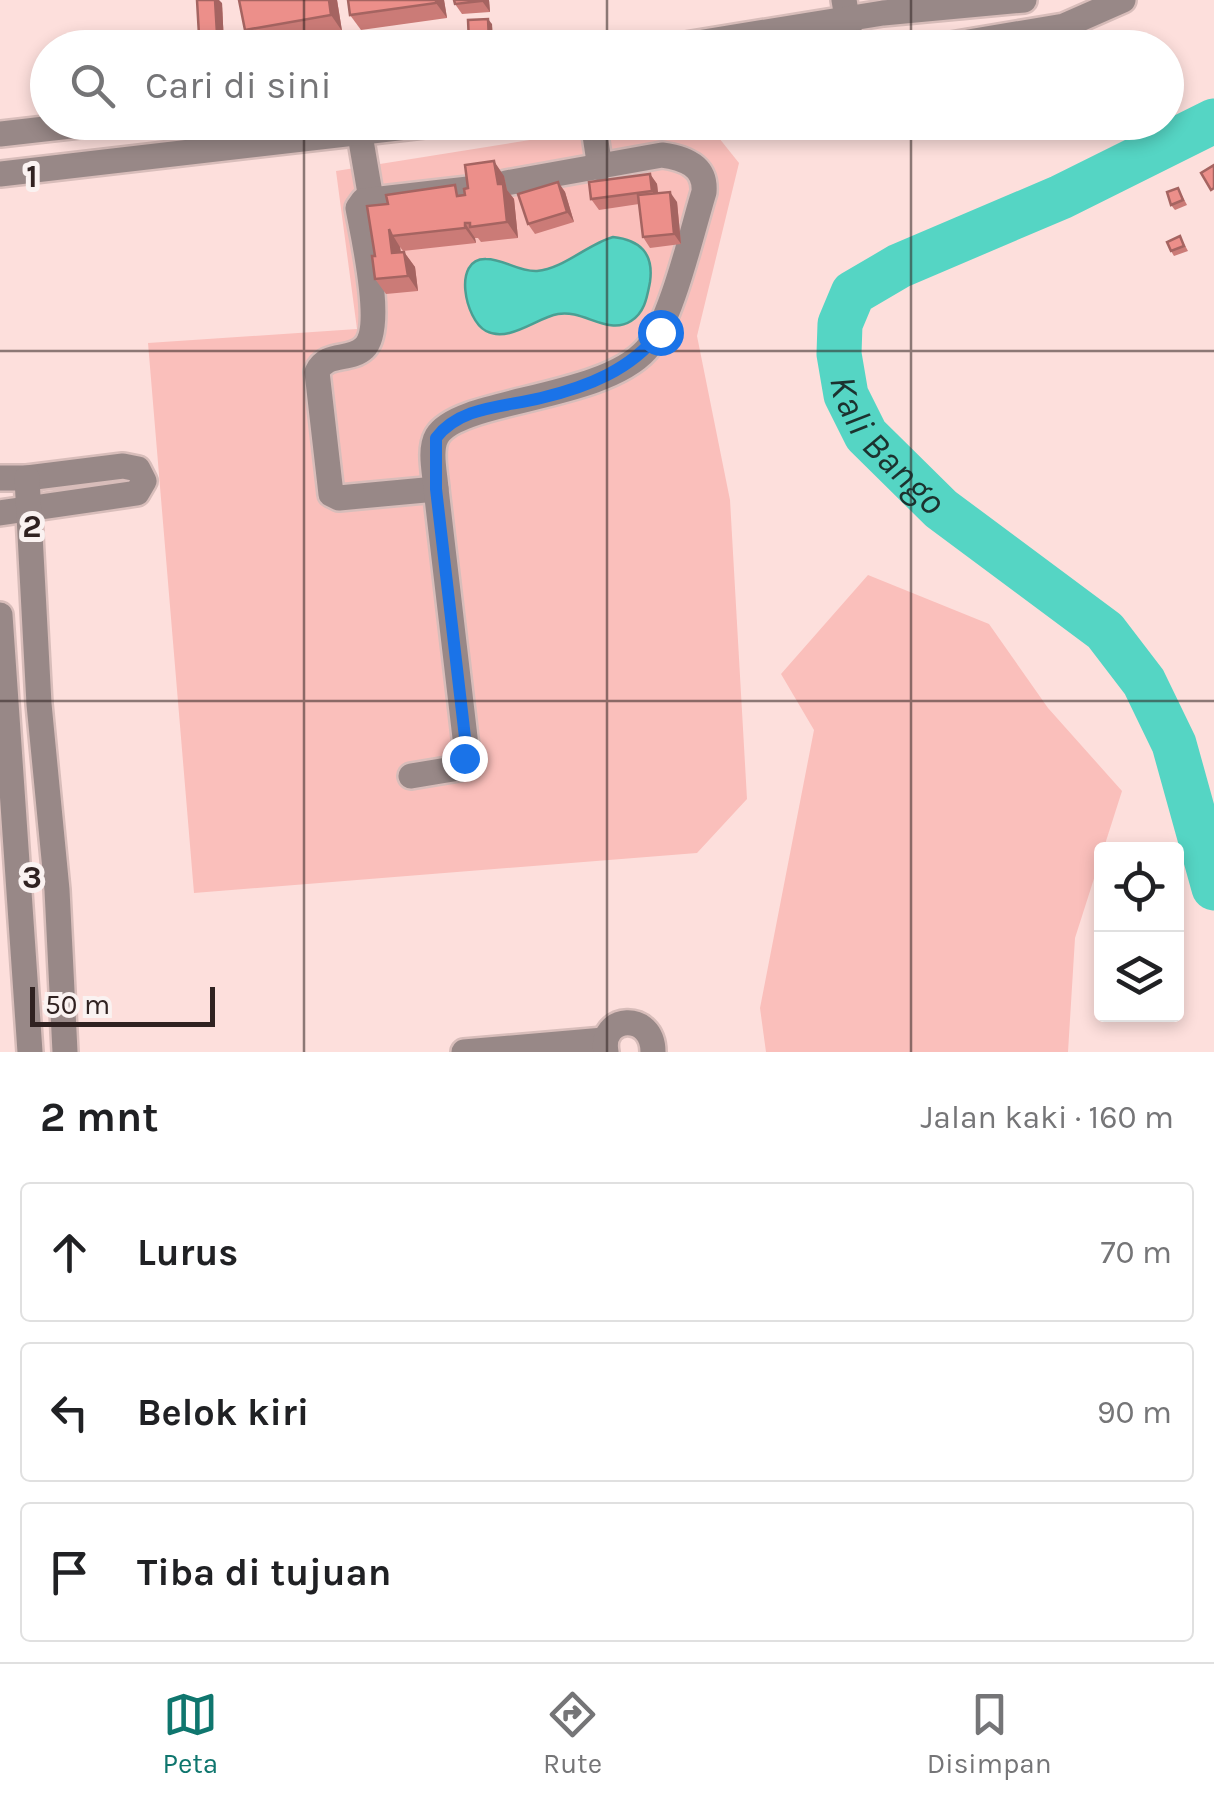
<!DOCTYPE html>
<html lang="id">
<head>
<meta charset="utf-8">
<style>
	:root { --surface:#fff; --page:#f6f6f6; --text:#202124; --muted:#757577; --line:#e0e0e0; --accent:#0f766e }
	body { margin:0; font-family:Karla,sans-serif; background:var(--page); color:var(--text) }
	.controls { position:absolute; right:30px; bottom:30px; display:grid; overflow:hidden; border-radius:10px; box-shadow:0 5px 15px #0003 }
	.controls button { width:90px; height:90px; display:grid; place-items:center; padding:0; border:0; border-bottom:2px solid var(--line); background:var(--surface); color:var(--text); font:50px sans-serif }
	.scale { position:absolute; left:30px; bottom:25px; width:185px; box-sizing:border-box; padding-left:10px; border:5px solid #302221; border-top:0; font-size:28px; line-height:35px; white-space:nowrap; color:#302221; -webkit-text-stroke:8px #faf2f1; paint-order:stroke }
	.stop { position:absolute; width:30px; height:30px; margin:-22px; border:8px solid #1a73e8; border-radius:50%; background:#fff }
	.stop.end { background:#1a73e8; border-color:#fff; box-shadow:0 2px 10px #0008 }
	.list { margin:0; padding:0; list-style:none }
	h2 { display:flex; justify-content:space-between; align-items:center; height:130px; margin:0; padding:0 40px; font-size:42px }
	h2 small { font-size:32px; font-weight:400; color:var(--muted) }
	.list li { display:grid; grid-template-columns:65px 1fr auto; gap:30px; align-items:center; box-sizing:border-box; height:140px; margin:0 20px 20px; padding:0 20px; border:2px solid var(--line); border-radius:10px }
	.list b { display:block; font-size:38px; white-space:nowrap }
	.list em { font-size:32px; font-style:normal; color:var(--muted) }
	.icon { flex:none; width:55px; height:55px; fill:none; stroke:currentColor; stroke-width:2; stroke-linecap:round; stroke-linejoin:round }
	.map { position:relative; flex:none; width:1214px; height:1052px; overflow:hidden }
	.search { position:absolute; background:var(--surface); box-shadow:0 5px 15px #0003; left:30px; right:30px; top:30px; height:110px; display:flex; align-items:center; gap:25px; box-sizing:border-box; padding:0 35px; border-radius:55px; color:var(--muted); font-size:38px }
	.sheet { height:610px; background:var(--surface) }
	nav { display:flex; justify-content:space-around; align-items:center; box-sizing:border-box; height:140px; border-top:2px solid var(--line); background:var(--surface); font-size:28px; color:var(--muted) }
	nav a { display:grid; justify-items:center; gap:5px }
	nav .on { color:var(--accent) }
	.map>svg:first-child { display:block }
	.green { fill:#fabfbb }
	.water { fill:#55d5c4; stroke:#4a9f93; stroke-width:2.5 }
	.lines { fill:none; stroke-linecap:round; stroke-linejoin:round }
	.river { stroke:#55d5c4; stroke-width:45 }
	.minor-casing { stroke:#d8bdba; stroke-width:30 }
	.minor { stroke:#988887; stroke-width:25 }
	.wall { fill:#cb7b77 }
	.shaded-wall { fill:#a56461 }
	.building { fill:#ec8f8a; stroke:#a56461; stroke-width:2.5 }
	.route { stroke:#1a73e8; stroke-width:12 }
	.grid { fill:none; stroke:#302221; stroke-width:2.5; stroke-opacity:0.55 }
	.labels { text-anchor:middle; stroke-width:10; stroke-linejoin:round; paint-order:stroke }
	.water-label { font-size:38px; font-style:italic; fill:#1c322f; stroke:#faf2f1 }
	.grid-label { font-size:32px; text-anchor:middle; font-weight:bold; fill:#302221; stroke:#faf2f1; stroke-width:10; stroke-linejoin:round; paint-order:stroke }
</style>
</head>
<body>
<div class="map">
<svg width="1214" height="1052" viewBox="0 0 1214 1052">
	<rect width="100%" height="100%" fill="#fddfdc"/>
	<!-- green -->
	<g class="green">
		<path d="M636,123H707L739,163L697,336L730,500L747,799L697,853L194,893L148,343L357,329L336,171Z"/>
		<path d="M868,575L989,624L1048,708L1122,791L1075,938L1068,1052H766L760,1008L814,730L781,674Z"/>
	</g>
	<!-- water -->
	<path class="water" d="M613,237C640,240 654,253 650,282C647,297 645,312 631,321C608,336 583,309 558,314C536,318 509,343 486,331C465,320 452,258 486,259C504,259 518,272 537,271C563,269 588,244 613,237Z"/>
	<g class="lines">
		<!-- river -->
		<path class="river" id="s1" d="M1214,121L1061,197L899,266L853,293L840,324L839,354L846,395L866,435L941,509L1105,631L1144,682L1174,744L1214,888"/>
		<!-- minor casing -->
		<g class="minor-casing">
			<g id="minor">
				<path d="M844,0L852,48"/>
				<path d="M667,48L883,13L1024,0"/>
				<path d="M933,48L1064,26L1123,0"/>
				<path d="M593,122L600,168"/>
				<path d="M0,134L106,122"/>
				<path d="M360,135L371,199"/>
				<path d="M0,174L450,122"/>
				<path d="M0,478H27L123,466L138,469L144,481L137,493L0,513"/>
				<path d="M27,478L39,704L57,890L65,1052"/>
				<path d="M436,489L339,498L331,494L317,372C327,351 349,362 364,348C385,329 363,236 358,208L363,201L477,188"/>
				<path d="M0,615L30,1052"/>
				<path d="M411,776L459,768L466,746L436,489C435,473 429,450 437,436C458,399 601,400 646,350C671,323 692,231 704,192C706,166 684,158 662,155L506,183"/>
				<path d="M464,1052L604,1040"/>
				<path d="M606,1052C599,1015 653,1011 653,1052"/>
			</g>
		</g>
		<!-- minor -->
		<use href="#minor" class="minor"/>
	</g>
	<!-- wall -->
	<g class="wall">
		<path d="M337,0L342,31L255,45L245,30Z"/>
		<path d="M444,0L447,18L361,30L350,15Z"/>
		<path d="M454,0H489L490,12L462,14L455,4Z"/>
		<path d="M222,3L224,44L206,45L199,35Z"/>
		<path d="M492,24L493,46L472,47L469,42Z"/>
		<path d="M650,174L657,184L658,193L677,202L681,244L650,248L643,237L639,204L599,210L591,199Z"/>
		<path d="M504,176L507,190L514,199L518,238L481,242L478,238H475L476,243L403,251L400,247L401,252H404L415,267L418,291L386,294L375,279V256L367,206L465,195L468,188Z"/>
		<path d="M558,182L565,192L574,222L535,234L528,224Z"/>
		<path d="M1178,188L1187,205L1175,210L1171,205Z"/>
		<path d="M1180,236L1188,251L1174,256L1171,251Z"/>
	</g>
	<!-- shaded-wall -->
	<g class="shaded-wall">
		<path d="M215,0H219L222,3L224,44L217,34Z"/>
		<path d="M329,0H337L342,31L331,15Z"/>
		<path d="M436,0H444L447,18L436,3Z"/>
		<path d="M482,0H489L490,12L482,1Z"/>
		<path d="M488,19L492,24L493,46L489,41Z"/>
		<path d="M494,161L504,176L507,190L514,199L518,238L507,222Z"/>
		<path d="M650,174L657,184L659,201L652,191Z"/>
		<path d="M558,182L565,192L574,222L567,212Z"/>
		<path d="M670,192L677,202L681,244L674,234Z"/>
		<path d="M465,223L475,238L476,243L465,228Z"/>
		<path d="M389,229L400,247L403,268L392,253Z"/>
		<path d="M404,252L415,267L418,291L408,276Z"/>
	</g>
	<!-- building -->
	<g class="building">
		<path d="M197,0H215L217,34L199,35Z"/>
		<path d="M239,0H329L331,15L245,30Z"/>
		<path d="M348,0H436V3L350,15Z"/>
		<path d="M454,0H482V1L455,4Z"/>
		<path d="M488,19L489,41L469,42L468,20Z"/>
		<path d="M494,161L498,184H503L507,222L470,227V223H465V228L392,236L389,229L392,253L404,252L408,276L375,279L372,256H375L367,206L388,204L386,195L455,185L457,196L465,195L464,189L468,188L465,165Z"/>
		<path d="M1214,165V188L1211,190L1201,173Z"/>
		<path d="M650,174L652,191L591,199L589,182Z"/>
		<path d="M558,182L567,212L528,224L518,194Z"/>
		<path d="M1178,188L1183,200L1171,205L1167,192Z"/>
		<path d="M670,192L674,234L643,237L638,195Z"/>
		<path d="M1180,236L1184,246L1171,251L1167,242Z"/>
	</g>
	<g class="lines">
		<!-- route -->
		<path class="route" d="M464,758L466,746L436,489V438C460,406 505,407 541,398C587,387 631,370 660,332"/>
	</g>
	<!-- grid -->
	<path class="grid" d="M304,0V48M607,0V48M911,0V48M304,122V1052M607,122V1052M911,122V1052M0,351H1214M0,701H1214"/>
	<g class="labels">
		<!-- water labels -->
		<g class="water-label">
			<text dy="13" stroke="none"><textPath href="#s1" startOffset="570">Kali Bango</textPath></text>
		</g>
	</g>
	<g class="grid-label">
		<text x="32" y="187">1</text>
		<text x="32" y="537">2</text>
		<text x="32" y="888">3</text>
	</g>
</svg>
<div class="controls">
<button><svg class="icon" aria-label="locate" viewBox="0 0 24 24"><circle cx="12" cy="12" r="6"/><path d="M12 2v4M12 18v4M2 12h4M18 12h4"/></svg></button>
<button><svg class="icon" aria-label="layers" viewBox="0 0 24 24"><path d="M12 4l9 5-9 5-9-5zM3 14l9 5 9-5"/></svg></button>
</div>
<div class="scale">50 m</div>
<div class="stop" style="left:660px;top:332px"></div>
<div class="stop end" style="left:464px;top:758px"></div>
<div class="search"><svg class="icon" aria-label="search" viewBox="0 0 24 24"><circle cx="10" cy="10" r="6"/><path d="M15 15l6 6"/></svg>Cari di sini</div>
</div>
<section class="sheet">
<h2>2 mnt<small>Jalan kaki · 160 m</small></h2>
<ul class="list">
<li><svg class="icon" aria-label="ahead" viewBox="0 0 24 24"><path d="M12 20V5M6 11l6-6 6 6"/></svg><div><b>Lurus</b></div><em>70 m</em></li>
<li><svg class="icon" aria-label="left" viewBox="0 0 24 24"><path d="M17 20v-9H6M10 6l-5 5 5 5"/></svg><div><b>Belok kiri</b></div><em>90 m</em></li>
<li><svg class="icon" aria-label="arrive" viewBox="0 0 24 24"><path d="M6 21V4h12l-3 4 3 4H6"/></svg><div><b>Tiba di tujuan</b></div></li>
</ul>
</section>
<nav>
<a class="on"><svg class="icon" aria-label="map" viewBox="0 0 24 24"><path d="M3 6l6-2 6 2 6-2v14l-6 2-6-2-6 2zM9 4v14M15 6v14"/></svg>Peta</a>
<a><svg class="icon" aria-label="directions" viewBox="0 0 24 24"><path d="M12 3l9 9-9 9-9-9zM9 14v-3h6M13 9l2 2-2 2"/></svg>Rute</a>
<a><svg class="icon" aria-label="saved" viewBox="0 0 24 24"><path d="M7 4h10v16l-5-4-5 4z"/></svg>Disimpan</a>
</nav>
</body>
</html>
